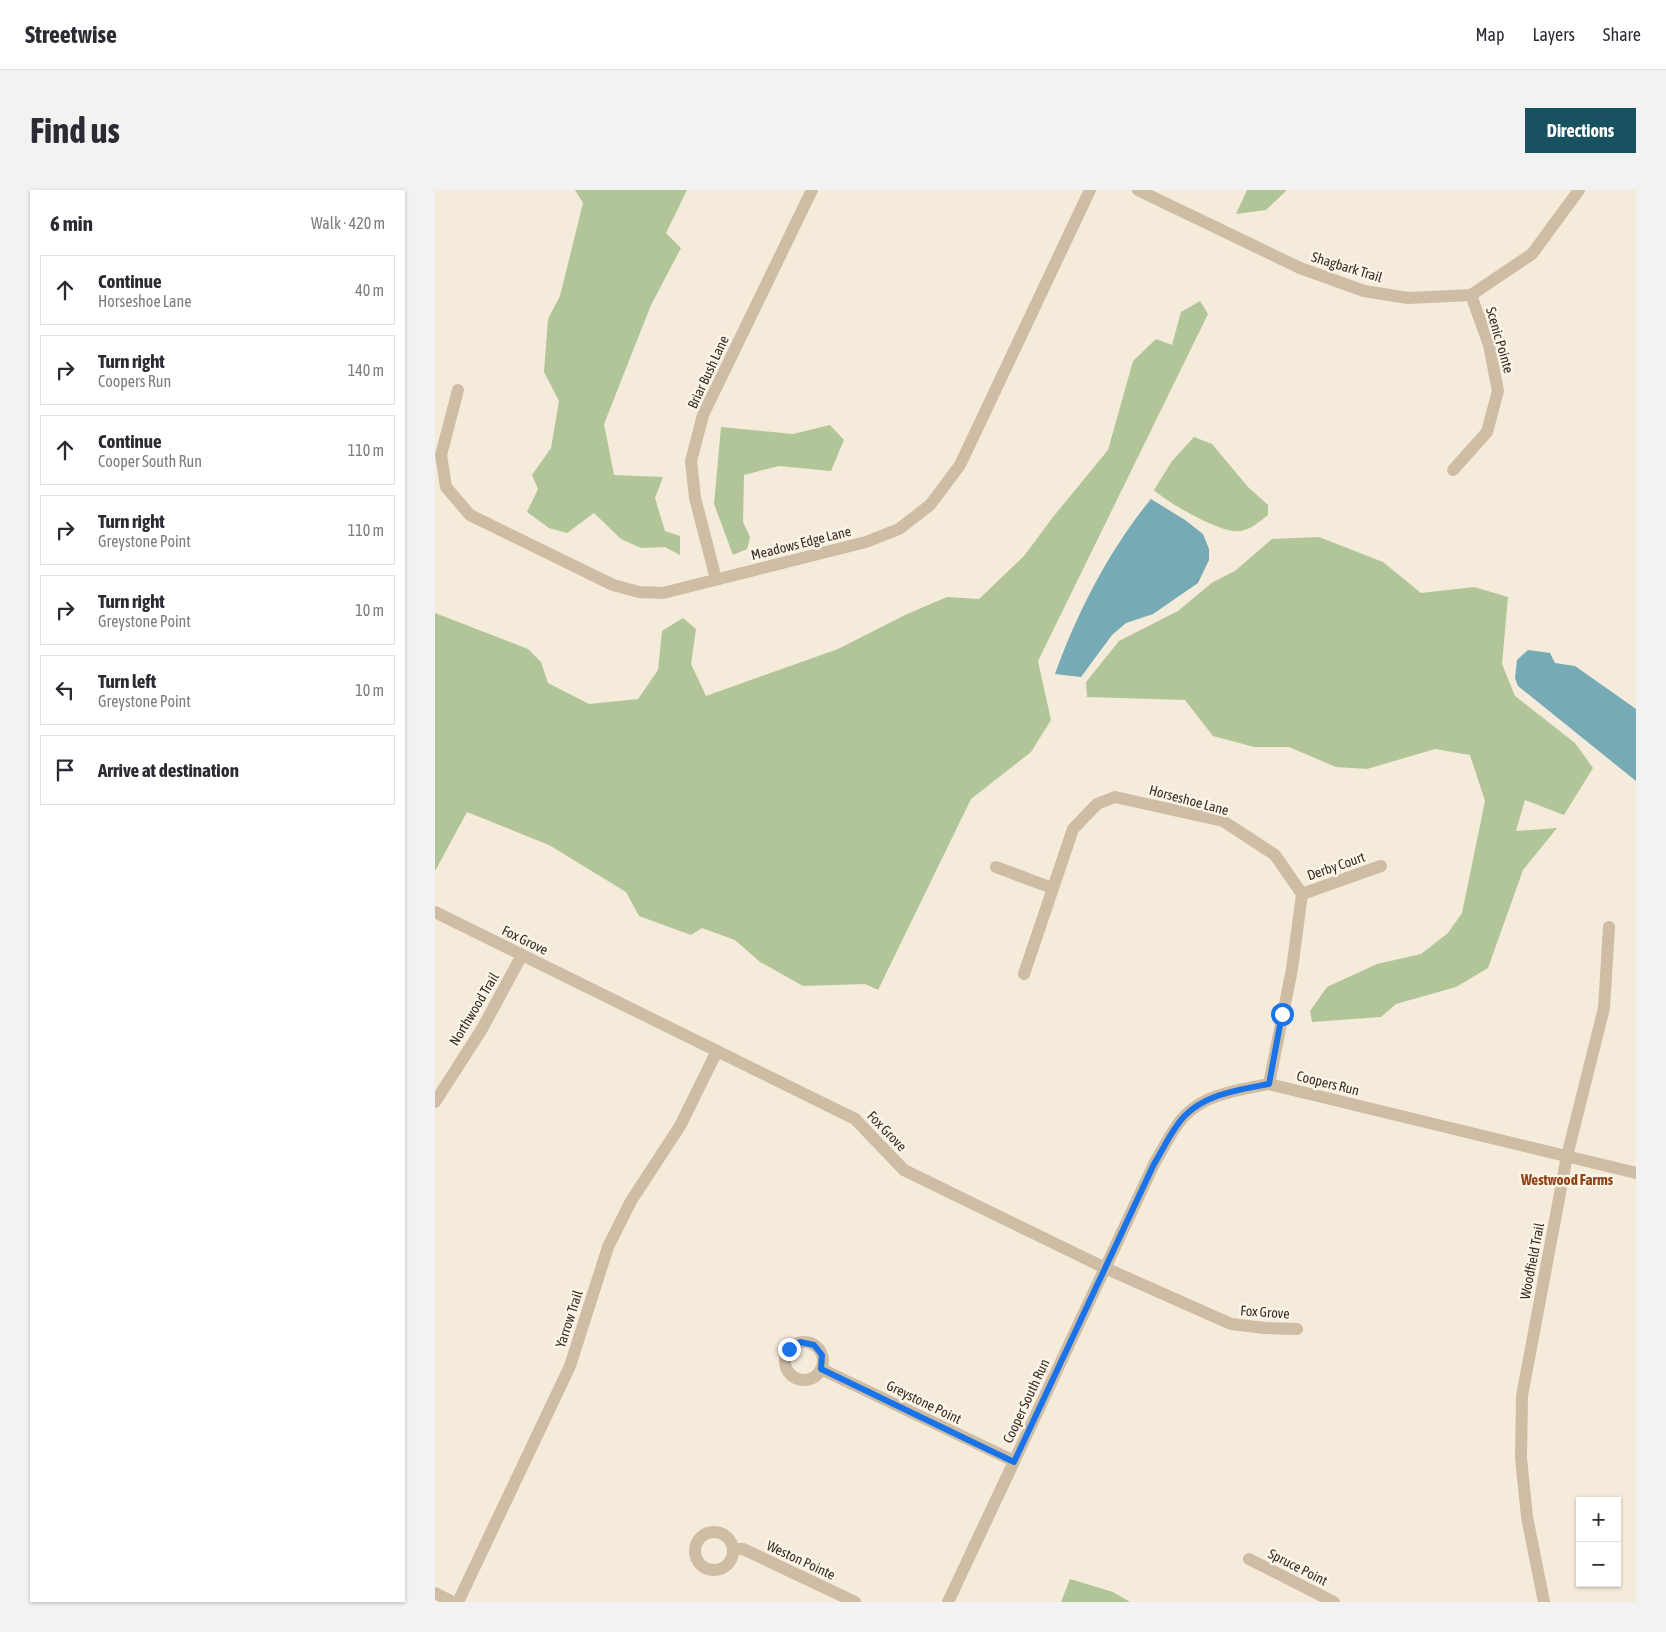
<!DOCTYPE html>
<html lang="en">
<head>
<meta charset="utf-8">
<style>
	:root { --surface:#fff; --page:#f2f2f3; --text:#2b2b33; --muted:#7c7c81; --line:#e1e1e2; --accent:#18515f }
	body { margin:0; font-family:"Asap Condensed",sans-serif; background:var(--page); color:var(--text) }
	.controls { position:absolute; right:15px; bottom:15px; display:grid; overflow:hidden; border-radius:0px; box-shadow:0 1px 4px #0004 }
	.controls button { width:45px; height:45px; display:grid; place-items:center; padding:0; border:0; border-bottom:1px solid var(--line); background:var(--surface); color:var(--text); font:25px sans-serif }
	.stop { position:absolute; width:15px; height:15px; margin:-11px; border:4px solid #1a73e8; border-radius:50%; background:#fff }
	.stop.end { background:#1a73e8; border-color:#fff; box-shadow:0 1px 5px #0008 }
	.list { margin:0; padding:0; list-style:none }
	h2 { display:flex; justify-content:space-between; align-items:center; height:65px; margin:0; padding:0 20px; font-size:21px }
	h2 small { font-size:16px; font-weight:400; color:var(--muted) }
	.list li { display:grid; grid-template-columns:32px 1fr auto; gap:15px; align-items:center; box-sizing:border-box; height:70px; margin:0 10px 10px; padding:0 10px; border:1px solid var(--line); border-radius:0px }
	.list b { display:block; font-size:19px; white-space:nowrap }
	.list p { margin:0; font-size:16px; white-space:nowrap; color:var(--muted) }
	.list em { font-size:16px; font-style:normal; color:var(--muted) }
	.icon { flex:none; width:28px; height:28px; fill:none; stroke:currentColor; stroke-width:2; stroke-linecap:round; stroke-linejoin:round }
	.map { position:relative; flex:none; width:1201px; height:1412px; overflow:hidden; border-radius:0px }
	header { display:flex; align-items:center; gap:30px; box-sizing:border-box; height:70px; padding:0 25px; background:var(--surface); border-bottom:1px solid var(--line) }
	header strong { font-size:24px }
	nav { display:flex; gap:28px; margin-inline-start:auto; font-size:18px }
	.intro { display:flex; align-items:center; justify-content:space-between; box-sizing:border-box; height:120px; padding:0 30px }
	h1 { margin:0; font-size:35px }
	.button { padding:12px 22px; border-radius:0px; background:var(--accent); color:#fff; font-size:18px; font-weight:700 }
	main { display:flex; gap:30px; padding:0 30px }
	aside { flex:1; background:var(--surface); border-radius:0px; box-shadow:0 1px 4px #0004 }
	.map>svg:first-child { display:block }
	.green { fill:#b1c598 }
	.water { fill:#76aab4 }
	.lines { fill:none; stroke-linecap:round; stroke-linejoin:round }
	.minor { stroke:#cebca4; stroke-width:12 }
	.route { stroke:#1a73e8; stroke-width:6 }
	.labels { text-anchor:middle; stroke-width:5; stroke-linejoin:round; paint-order:stroke }
	.street-label { font-size:14px; fill:#382e27; stroke:#fbf4e7 }
	.neighbourhood-label { font-size:15px; font-weight:bold; fill:#904217; stroke:#fbf4e7 }
</style>
</head>
<body>
<header>
<strong>Streetwise</strong>
<nav><a>Map</a><a>Layers</a><a>Share</a></nav>
</header>
<div class="intro"><h1>Find us</h1><a class="button">Directions</a></div>
<main>
<aside>
<h2>6 min<small>Walk · 420 m</small></h2>
<ul class="list">
<li><svg class="icon" aria-label="ahead" viewBox="0 0 24 24"><path d="M12 20V5M6 11l6-6 6 6"/></svg><div><b>Continue</b><p>Horseshoe Lane</p></div><em>40 m</em></li>
<li><svg class="icon" aria-label="right" viewBox="0 0 24 24"><path d="M7 20v-9h11M14 6l5 5-5 5"/></svg><div><b>Turn right</b><p>Coopers Run</p></div><em>140 m</em></li>
<li><svg class="icon" aria-label="ahead" viewBox="0 0 24 24"><path d="M12 20V5M6 11l6-6 6 6"/></svg><div><b>Continue</b><p>Cooper South Run</p></div><em>110 m</em></li>
<li><svg class="icon" aria-label="right" viewBox="0 0 24 24"><path d="M7 20v-9h11M14 6l5 5-5 5"/></svg><div><b>Turn right</b><p>Greystone Point</p></div><em>110 m</em></li>
<li><svg class="icon" aria-label="right" viewBox="0 0 24 24"><path d="M7 20v-9h11M14 6l5 5-5 5"/></svg><div><b>Turn right</b><p>Greystone Point</p></div><em>10 m</em></li>
<li><svg class="icon" aria-label="left" viewBox="0 0 24 24"><path d="M17 20v-9H6M10 6l-5 5 5 5"/></svg><div><b>Turn left</b><p>Greystone Point</p></div><em>10 m</em></li>
<li><svg class="icon" aria-label="arrive" viewBox="0 0 24 24"><path d="M6 21V4h12l-3 4 3 4H6"/></svg><div><b>Arrive at destination</b></div></li>
</ul>
</aside>
<div class="map">
<svg width="1201" height="1412" viewBox="0 0 1201 1412">
	<rect width="100%" height="100%" fill="#f4ebda"/>
	<!-- green -->
	<g class="green">
		<path d="M140,0H252L231,43L246,58L216,115L169,234L179,285L228,287L220,308L230,341L245,346V365L230,357L206,358L186,349L159,323L132,343L114,338L92,322L103,299L97,285L116,258L124,211L109,182L113,129L125,106L148,13Z"/>
		<path d="M812,0H852L831,20L801,24Z"/>
		<path d="M765,111L773,124L603,471L616,530L596,562L536,609L443,800L430,794L368,796L325,772L300,750L267,738L256,745L204,726L191,702L114,655L32,622L0,681V423L93,459L106,472L113,493L154,514L203,509L223,480L227,441L248,428L261,439L256,474L271,506L403,459L470,425L512,407L544,409L589,366L618,327L673,260L698,171L721,149L737,155L746,122Z"/>
		<path d="M395,235L409,250L396,281L344,276L309,285L308,332L315,347L312,359L298,365L279,314L286,237L358,244Z"/>
		<path d="M759,247L777,254L813,297L833,315V325C824,332 816,339 806,341C788,345 733,313 719,300L737,271Z"/>
		<path d="M884,347L948,372L986,403L1039,397L1073,407L1067,474L1080,506L1140,553L1158,578L1129,625L1090,610L1081,641L1122,638L1088,680L1053,778L1021,797L961,814L946,827L877,832L875,821L892,797L942,774L986,764L1013,743L1027,723L1050,611L1035,565L1000,559L932,579L901,577L854,557H819L778,546L750,510L652,507L651,492L684,451L743,421L778,392L800,381L837,349Z"/>
		<path d="M635,1389L678,1402L695,1412H626Z"/>
	</g>
	<!-- water -->
	<g class="water">
		<path d="M716,309L750,330L768,344L774,359V370L763,393L718,424L691,433L677,445L646,487L620,484C642,423 674,360 716,309Z"/>
		<path d="M1093,460L1115,463L1120,473L1140,476L1201,519V591L1083,496L1080,488L1082,470Z"/>
	</g>
	<g class="lines">
		<!-- minor -->
		<g class="minor">
			<path d="M703,0L865,78L929,101L973,108L1036,105L1097,64L1144,0"/>
			<path d="M23,200L6,265L11,297L35,325L178,395L204,402L228,403L431,352L464,339L495,315L525,275L655,0"/>
			<path d="M1018,280L1052,242L1063,201L1054,155L1036,105"/>
			<path d="M281,389L260,308L256,271L268,225L377,0"/>
			<path d="M561,677L617,698"/>
			<path d="M867,704L946,676"/>
			<path d="M0,722L420,929L469,980L670,1078L796,1134L830,1138L862,1139"/>
			<path d="M589,784L638,639L662,614L680,607L788,631L840,665L867,704L857,779L834,894"/>
			<path d="M0,912L47,839L87,765"/>
			<circle cx="369" cy="1171" r="19"/>
			<path d="M386,1179L579,1271"/>
			<circle cx="279" cy="1361" r="19"/>
			<path d="M299,1359H308L420,1412"/>
			<path d="M814,1369L899,1412"/>
			<path d="M0,1403L18,1412"/>
			<path d="M23,1412L135,1176L173,1057L196,1011L245,936L282,861"/>
			<path d="M513,1412L719,974C727,961 734,946 743,934C763,905 802,900 834,894L1201,983"/>
			<path d="M1109,1412L1092,1327L1086,1268L1087,1206L1132,966L1169,818L1174,737"/>
		</g>
	</g>
	<g class="lines">
		<!-- route -->
		<path class="route" d="M354,1159L365,1152L379,1155L387,1165L386,1179L579,1272L719,974C727,961 734,946 743,934C763,905 802,900 834,894L847,824"/>
	</g>
	<g class="labels">
		<!-- street labels -->
		<g class="street-label">
			<text transform="translate(912 77) rotate(17)" y="5">Shagbark Trail</text>
			<text transform="translate(1065 150) rotate(74)" y="5">Scenic Pointe</text>
			<text transform="translate(273 182) rotate(-65)" y="5">Briar Bush Lane</text>
			<text transform="translate(366 353) rotate(-14)" y="5">Meadows Edge Lane</text>
			<text transform="translate(754 610) rotate(15)" y="5">Horseshoe Lane</text>
			<text transform="translate(901 676) rotate(-19)" y="5">Derby Court</text>
			<text transform="translate(90 750) rotate(26)" y="5">Fox Grove</text>
			<text transform="translate(39 819) rotate(-59)" y="5">Northwood Trail</text>
			<text transform="translate(893 893) rotate(14)" y="5">Coopers Run</text>
			<text transform="translate(452 941) rotate(46)" y="5">Fox Grove</text>
			<text transform="translate(1097 1071) rotate(-79)" y="5">Woodfield Trail</text>
			<text transform="translate(830 1122) rotate(4)" y="5">Fox Grove</text>
			<text transform="translate(134 1129) rotate(-72)" y="5">Yarrow Trail</text>
			<text transform="translate(591 1211) rotate(-65)" y="5">Cooper South Run</text>
			<text transform="translate(489 1212) rotate(26)" y="5">Greystone Point</text>
			<text transform="translate(366 1370) rotate(25)" y="5">Weston Pointe</text>
			<text transform="translate(863 1377) rotate(27)" y="5">Spruce Point</text>
		</g>
		<!-- neighbourhood labels -->
		<g class="neighbourhood-label">
			<text x="1132" y="995">Westwood Farms</text>
		</g>
	</g>
</svg>
<div class="controls">
<button>+</button>
<button>−</button>
</div>
<div class="stop" style="left:847px;top:824px"></div>
<div class="stop end" style="left:354px;top:1159px"></div>
</div>
</main>
</body>
</html>
